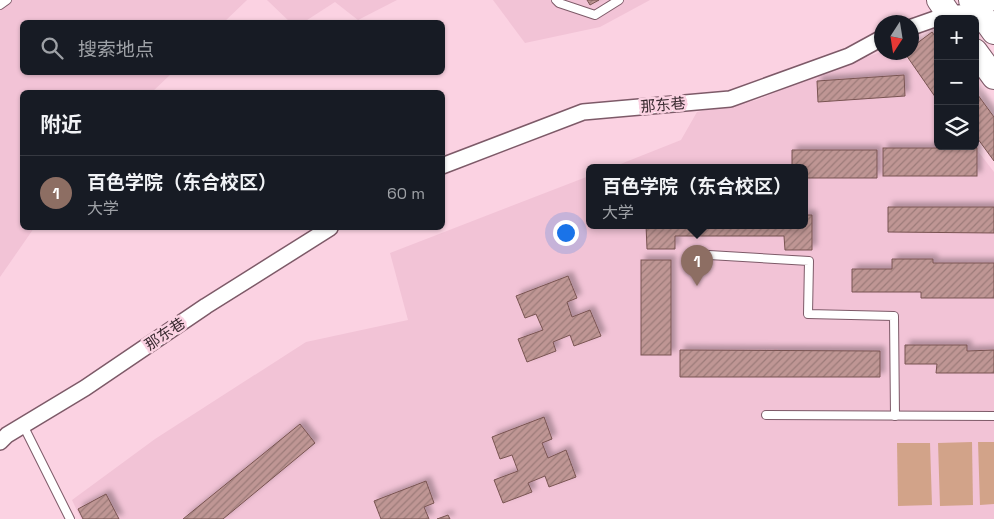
<!DOCTYPE html>
<html lang="zh">
<head>
<meta charset="utf-8">
<style>
	:root { --surface:#171b24; --page:#20242c; --text:#f1f3f6; --muted:#9ea1a6; --line:#363941; --accent:#99b88c }
	body { margin:0; font-family:"Space Grotesk","Noto Sans SC",sans-serif; background:var(--page); color:var(--text) }
	.controls { position:absolute; right:15px; top:15px; display:grid; overflow:hidden; border-radius:8px; box-shadow:0 1px 4px #0004 }
	.controls button { width:45px; height:45px; display:grid; place-items:center; padding:0; border:0; border-bottom:1px solid var(--line); background:var(--surface); color:var(--text); font:25px sans-serif }
	.compass { position:absolute; left:874px; top:15px; width:45px; height:45px; border-radius:50%; background:var(--surface); box-shadow:0 1px 4px #0004; rotate:192deg }
	.you { position:absolute; left:565px; top:232px; width:18px; height:18px; margin:-12px; border:4px solid #fff; border-radius:50%; background:#1a73e8; box-shadow:0 0 0 8px #1a73e833 }
	.badge { display:grid; place-items:center; width:32px; height:32px; border-radius:50%; background:var(--accent); color:#fff; font-size:16px; font-weight:700 }
	.pin { position:absolute; translate:-50% -41px; filter:drop-shadow(0 1px 2px #0008) }
	.pin::after { content:''; position:absolute; top:26px; width:18px; height:15px; background:inherit; clip-path:polygon(0 0,100% 0,50% 100%) }
	.popup { position:absolute; left:586px; top:164px; width:222px; height:65px; box-sizing:border-box; display:grid; place-content:center; border-radius:8px; background:var(--surface); filter:drop-shadow(0 1px 4px #0005); font-size:16px; white-space:nowrap; color:var(--muted) }
	.popup b { font-size:19px; color:var(--text) }
	.popup::after { content:''; position:absolute; left:50%; top:100%; margin-left:-10px; border:10px solid transparent; border-top-color:var(--surface) }
	.list { margin:0; padding:0; list-style:none }
	h2 { display:flex; justify-content:space-between; align-items:center; height:65px; margin:0; padding:0 20px; font-size:21px }
	h2 small { font-size:16px; font-weight:400; color:var(--muted) }
	.list li { display:grid; grid-template-columns:32px 1fr auto; gap:15px; align-items:center; box-sizing:border-box; height:75px; padding:0 20px; border-top:1px solid var(--line) }
	.list b { display:block; font-size:19px; white-space:nowrap }
	.list p { margin:0; font-size:16px; white-space:nowrap; color:var(--muted) }
	.list em { font-size:16px; font-style:normal; color:var(--muted) }
	.icon { flex:none; width:28px; height:28px; fill:none; stroke:currentColor; stroke-width:2; stroke-linecap:round; stroke-linejoin:round }
	.map { position:relative; flex:none; width:994px; height:519px; overflow:hidden }
	.search { position:absolute; background:var(--surface); box-shadow:0 1px 4px #0004; left:20px; top:20px; width:425px; height:55px; display:flex; align-items:center; gap:12px; box-sizing:border-box; padding:0 18px; border-radius:8px; color:var(--muted); font-size:19px }
	.panel { position:absolute; background:var(--surface); box-shadow:0 1px 4px #0004; left:20px; top:90px; width:425px; height:140px; border-radius:8px }
	.map>svg:first-child { display:block }
	.built { fill:#f2c3d6 }
	.garden { fill:#d2a389 }
	.building { fill:url(#building-hatch); stroke:#795452; filter:url(#shadow) }
	.lines { fill:none; stroke-linecap:round; stroke-linejoin:round }
	.lane-casing { stroke:#7d5a68; stroke-width:10 }
	.street-casing { stroke:#7d5a68; stroke-width:18 }
	.primary-casing { stroke:#7d5a68; stroke-width:26 }
	.lane { stroke:#fff; stroke-width:8 }
	.street { stroke:#fff; stroke-width:15 }
	.primary { stroke:#fff; stroke-width:24 }
	.labels { text-anchor:middle; stroke-width:5; stroke-linejoin:round; paint-order:stroke }
	.street-label { font-size:15px; fill:#3a2b31; stroke:#fbd2e2 }
</style>
</head>
<body>
<div class="map">
<svg width="994" height="519" viewBox="0 0 994 519">
	<defs>
		<pattern id="building-hatch" width="6" height="6" patternUnits="userSpaceOnUse" patternTransform="scale(1.25)"><rect width="6" height="6" fill="#bf9694"/><path d="M-1 1l2-2M0 6l6-6M5 7l2-2" fill="none" stroke="#9c7b79"/></pattern>
		<filter id="shadow"><feDropShadow dx="4.5" dy="-4.5" stdDeviation="2.5" flood-color="#0004"/></filter>
	</defs>
	<rect width="100%" height="100%" fill="#fbd2e2"/>
	<!-- built -->
	<g class="built">
		<path d="M0,0H247L224,22H22V72L172,73L152,92H22V228H34L0,277Z"/>
		<path d="M267,0H397L358,20L335,2L304,22H290Z"/>
		<path d="M493,0H650L600,27L525,43Z"/>
		<path d="M881,52L903,53L938,98V146H974L994,172V519H81L72,500L155,439L306,342L408,320L390,253L589,176L590,225H804V167H613L681,140L697,112L757,100L826,71Z"/>
	</g>
	<!-- garden -->
	<g class="garden">
		<path d="M972,442L973,505L940,506L938,443Z"/>
		<path d="M978,442H994V504L980,505Z"/>
		<path d="M897,443H930L932,505L898,506Z"/>
	</g>
	<!-- building -->
	<g class="building">
		<path d="M587,0H599L590,5Z"/>
		<path d="M932,32L938,40V101L904,52H912V47Z"/>
		<path d="M904,75L905,96L818,102L817,81Z"/>
		<path d="M975,91L994,117V161L975,135Z"/>
		<rect x="883" y="148" width="94" height="28"/>
		<path d="M792,150H877V178H804V167H792Z"/>
		<path d="M888,207H994V233L888,232Z"/>
		<path d="M804,215H812V250H785L784,236H675V249H647L646,225H804Z"/>
		<path d="M892,259H933V263H994V298H921V292H852V269H892Z"/>
		<rect x="641" y="260" width="30" height="95"/>
		<path d="M568,276L577,298L567,302L572,317L590,310L601,336L574,346L570,335L553,342L556,351L527,362L518,339L543,330L536,314L525,318L516,296Z"/>
		<path d="M905,345H967V351L994,350V373H936L937,364H905Z"/>
		<path d="M680,350L880,351V377H680Z"/>
		<path d="M544,417L552,439L542,443L548,458L566,450L576,477L549,487L545,476L528,483L532,492L503,503L494,480L518,471L512,455L500,459L492,437Z"/>
		<path d="M300,424L315,443L223,519H183Z"/>
		<path d="M426,481L434,503L424,507L429,519H381L374,501Z"/>
		<path d="M106,494L119,519H83L78,509Z"/>
		<path d="M448,515L450,519H437Z"/>
	</g>
	<g class="lines">
		<!-- lane casing -->
		<g class="lane-casing">
			<g id="lane">
				<path d="M556,0L559,3L595,15L619,0"/>
				<path d="M0,5L7,0"/>
				<path d="M692,254L809,261L808,314L894,316L895,416"/>
				<path d="M766,415L994,416"/>
				<path d="M23,425L70,519"/>
			</g>
		</g>
		<!-- street casing -->
		<g class="street-casing">
			<g id="street">
				<path d="M912,27L949,14L979,11L994,1"/>
				<path d="M442,166L583,112L730,99L849,56L882,38"/>
				<path d="M0,442L7,435L85,388L206,306L330,228"/>
			</g>
		</g>
		<!-- primary casing -->
		<g class="primary-casing">
			<g id="primary">
				<path d="M939,0L952,19"/>
				<path d="M971,0L994,32"/>
				<path d="M975,51L994,77"/>
			</g>
		</g>
		<!-- lane -->
		<use href="#lane" class="lane"/>
		<!-- street -->
		<use href="#street" class="street"/>
		<!-- primary -->
		<use href="#primary" class="primary"/>
	</g>
	<g class="labels">
		<!-- street labels -->
		<g class="street-label">
			<text transform="translate(663 105) rotate(-5)" y="5">那东巷</text>
			<text transform="translate(165 334) rotate(-34)" y="5">那东巷</text>
		</g>
	</g>
</svg>
<div class="controls">
<button>+</button>
<button>−</button>
<button><svg class="icon" aria-label="layers" viewBox="0 0 24 24"><path d="M12 4l9 5-9 5-9-5zM3 14l9 5 9-5"/></svg></button>
</div>
<svg class="compass" viewBox="-18 -18 36 36"><path d="M0-13l5 13h-10z" fill="#e53935"/><path d="M0 13l5-13h-10z" fill="#9ea1a6"/></svg>
<div class="you"></div>
<div class="pin badge" style="left:697px;top:286px;background:#8d6e63">1</div>
<div class="popup"><b>百色学院（东合校区）</b>大学</div>
<div class="search"><svg class="icon" aria-label="search" viewBox="0 0 24 24"><circle cx="10" cy="10" r="6"/><path d="M15 15l6 6"/></svg>搜索地点</div>
<section class="panel">
<h2>附近<small></small></h2>
<ul class="list">
<li><span class="badge" style="background:#8d6e63">1</span><div><b>百色学院（东合校区）</b><p>大学</p></div><em>60 m</em></li>
</ul>
</section>
</div>
</body>
</html>
